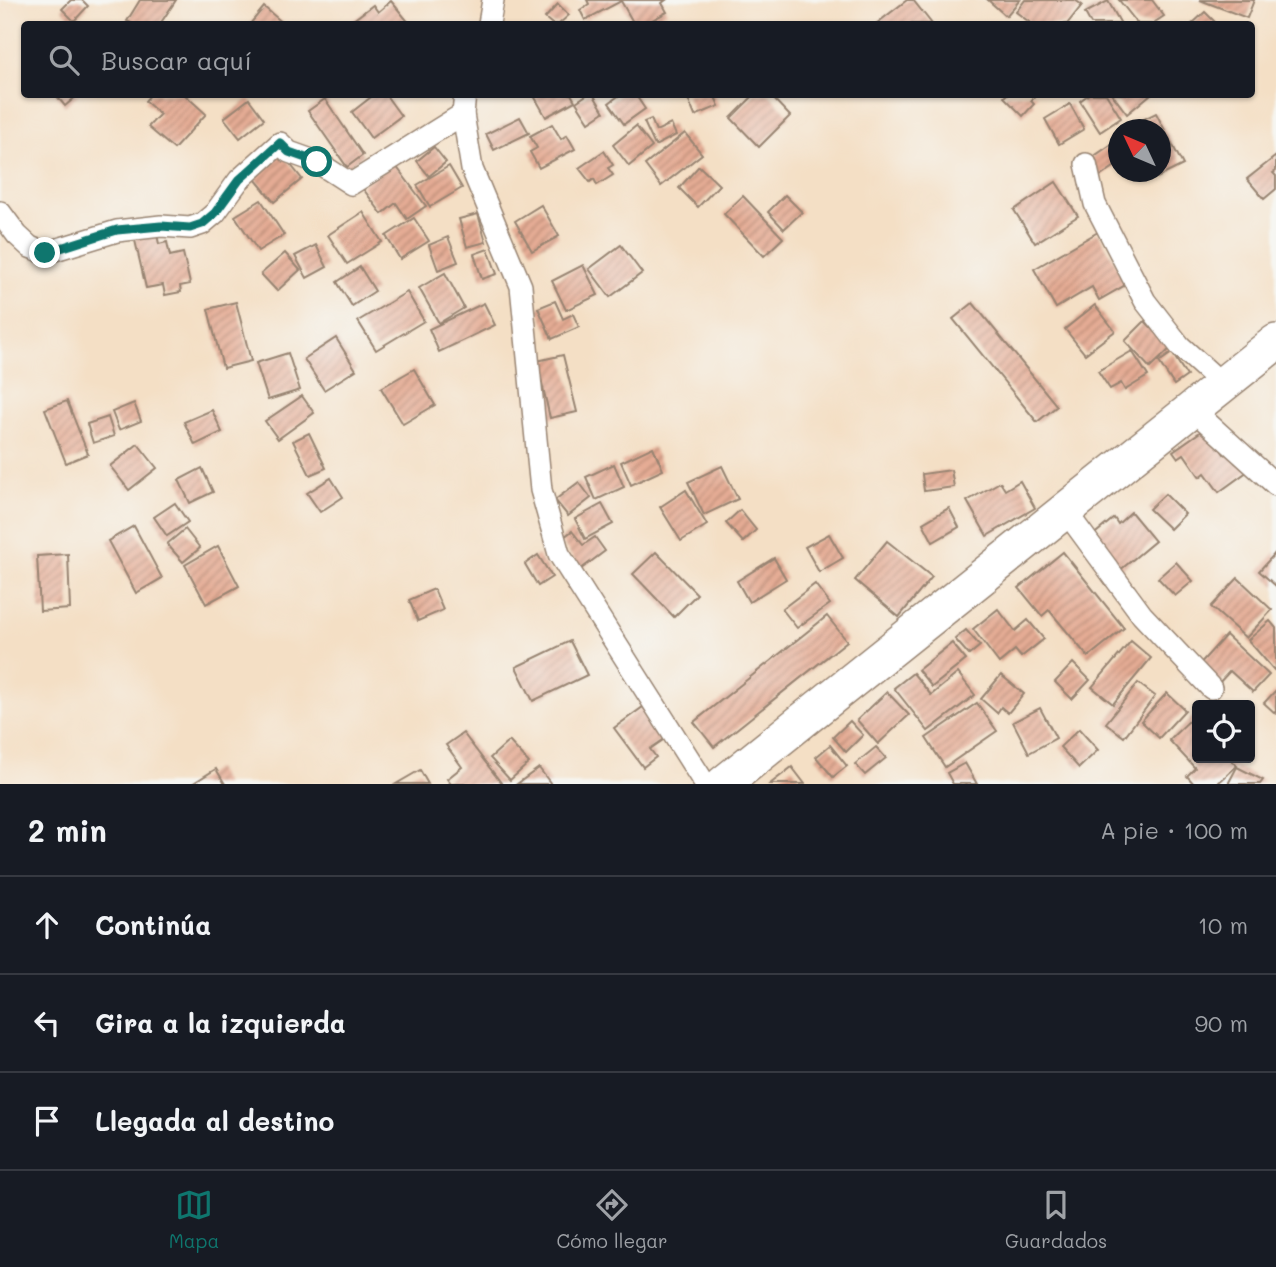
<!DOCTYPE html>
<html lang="es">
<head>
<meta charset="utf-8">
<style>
	:root { --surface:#171b24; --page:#20242c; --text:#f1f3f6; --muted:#9ea1a6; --line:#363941; --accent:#0f766e }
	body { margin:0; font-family:Mali,sans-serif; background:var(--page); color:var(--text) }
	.controls { position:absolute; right:21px; bottom:21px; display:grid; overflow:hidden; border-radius:7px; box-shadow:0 2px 5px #0004 }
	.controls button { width:63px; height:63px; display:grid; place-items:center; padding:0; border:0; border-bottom:2px solid var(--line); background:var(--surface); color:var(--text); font:35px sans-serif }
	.compass { position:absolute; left:1108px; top:119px; width:63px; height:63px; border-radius:50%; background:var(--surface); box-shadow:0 2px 5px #0004; rotate:314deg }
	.stop { position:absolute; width:21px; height:21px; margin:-16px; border:5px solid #0f766e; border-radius:50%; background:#fff }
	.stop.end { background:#0f766e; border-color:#fff; box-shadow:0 2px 7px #0008 }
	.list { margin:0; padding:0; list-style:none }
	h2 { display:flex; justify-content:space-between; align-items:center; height:91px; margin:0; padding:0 28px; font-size:30px }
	h2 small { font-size:23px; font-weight:400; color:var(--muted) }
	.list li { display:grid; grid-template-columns:46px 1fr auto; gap:21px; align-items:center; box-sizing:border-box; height:98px; padding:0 28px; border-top:2px solid var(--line) }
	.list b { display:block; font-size:26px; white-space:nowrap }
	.list em { font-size:23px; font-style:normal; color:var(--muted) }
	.icon { flex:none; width:38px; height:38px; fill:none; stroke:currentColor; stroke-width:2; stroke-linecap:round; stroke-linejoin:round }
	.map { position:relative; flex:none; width:1276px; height:784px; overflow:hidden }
	.search { position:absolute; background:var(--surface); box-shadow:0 2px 5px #0004; left:21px; right:21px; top:21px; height:77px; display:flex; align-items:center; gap:18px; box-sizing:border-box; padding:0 24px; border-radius:7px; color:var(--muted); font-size:26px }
	.sheet { height:385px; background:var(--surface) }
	nav { display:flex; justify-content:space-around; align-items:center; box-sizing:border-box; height:98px; border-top:2px solid var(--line); background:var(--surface); font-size:19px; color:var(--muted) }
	nav a { display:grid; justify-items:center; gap:4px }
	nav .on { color:var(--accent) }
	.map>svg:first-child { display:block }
	.building { fill:url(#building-hatch) }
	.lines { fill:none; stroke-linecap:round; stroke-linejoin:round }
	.minor-casing { stroke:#988472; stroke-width:24 }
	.primary-casing { stroke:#988472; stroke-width:38 }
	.minor { stroke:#fff; stroke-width:21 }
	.primary { stroke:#fff; stroke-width:35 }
	.route { stroke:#0f766e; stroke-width:9 }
</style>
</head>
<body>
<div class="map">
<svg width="1276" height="784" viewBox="0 0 1276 784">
	<defs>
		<pattern id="building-hatch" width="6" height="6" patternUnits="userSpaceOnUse" patternTransform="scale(1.75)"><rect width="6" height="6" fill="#e5ac94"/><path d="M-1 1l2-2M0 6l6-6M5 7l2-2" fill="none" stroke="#bb8c78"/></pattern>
	</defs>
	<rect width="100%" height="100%" fill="#f6f6f2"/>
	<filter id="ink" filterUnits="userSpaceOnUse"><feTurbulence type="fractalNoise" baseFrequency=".0143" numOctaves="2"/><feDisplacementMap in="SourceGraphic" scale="14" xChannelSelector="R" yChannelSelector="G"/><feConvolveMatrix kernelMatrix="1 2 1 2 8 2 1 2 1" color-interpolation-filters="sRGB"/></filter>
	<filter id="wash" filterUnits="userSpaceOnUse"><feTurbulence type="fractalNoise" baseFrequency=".00686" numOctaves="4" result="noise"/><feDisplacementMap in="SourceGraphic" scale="28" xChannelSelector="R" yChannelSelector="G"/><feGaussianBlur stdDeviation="1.57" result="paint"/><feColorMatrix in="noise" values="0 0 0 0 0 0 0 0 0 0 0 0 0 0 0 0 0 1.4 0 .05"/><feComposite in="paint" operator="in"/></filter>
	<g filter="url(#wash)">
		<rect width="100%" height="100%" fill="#f4dfc5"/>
		<g id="blocks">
			<!-- building -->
			<g class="building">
				<path d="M71,0H82L88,6L74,21L62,9Z"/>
				<path d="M140,0H176L160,24H133L127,21Z"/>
				<path d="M587,0H666L662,3L667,12L645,24H634L621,1L585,20L580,10L589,4Z"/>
				<path d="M907,0H913L932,24H876Z"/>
				<path d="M988,0H1020L1006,16Z"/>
				<path d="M1025,0H1075L1082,5L1067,24H1032L1016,12Z"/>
				<path d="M1119,0H1152L1164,16L1152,24H1138Z"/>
				<path d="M1200,0H1254L1247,18Z"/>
				<path d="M391,1L410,24H348L373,5L378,12Z"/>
				<path d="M1108,1L1121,24H1091L1085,13Z"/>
				<path d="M558,4L569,15L559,24H552L545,18Z"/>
				<path d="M264,7L284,24H250Z"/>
				<path d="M1205,12L1217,24H1192Z"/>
				<path d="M55,94H79L65,106Z"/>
				<path d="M151,94H184L206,114L174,149L148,127L160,114L145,101Z"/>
				<path d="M375,94H385L401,116L371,138L352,112Z"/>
				<path d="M533,94H571L575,101L546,117Z"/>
				<path d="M588,94H593L604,112L589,122L576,102Z"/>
				<path d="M621,94H635L645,109L624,124L609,103Z"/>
				<path d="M686,94H714L719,106L695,116Z"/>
				<path d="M755,94H769L790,116L759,147L731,118Z"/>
				<path d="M1007,94H1037L1031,101L1034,104L1023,116L1004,97Z"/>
				<path d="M1089,94H1106L1121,118L1100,132L1080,101Z"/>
				<path d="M1112,94H1151L1127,114Z"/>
				<path d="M249,99L264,119L240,138L224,118Z"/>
				<path d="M325,99L363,155L347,167L308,111Z"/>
				<path d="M1070,104L1084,129L1059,144L1045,119Z"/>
				<path d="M1156,113L1183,165L1157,178L1154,172H1160V130H1132L1130,126Z"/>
				<path d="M520,117L529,133L494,150L486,134Z"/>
				<path d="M651,119L656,131L671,124L676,135L655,146L644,122Z"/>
				<path d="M552,124L561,139L567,135L575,149L539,168L530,152L537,148L530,136Z"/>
				<path d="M636,126L652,147L629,166L613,145Z"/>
				<path d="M685,133L702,154L661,186L645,165Z"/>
				<path d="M1118,140V164L1098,178L1087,161Z"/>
				<path d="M434,147L446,162L429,176L417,161Z"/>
				<path d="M279,150L302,179L274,202L251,174Z"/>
				<path d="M604,151L613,165L608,168L613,175L597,185L594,179L590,182L579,168Z"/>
				<path d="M1276,156V171L1273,173L1276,176V189L1264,199L1247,179Z"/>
				<path d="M393,162L426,206L407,219L396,203L382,214L361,186Z"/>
				<path d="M449,166L462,188L430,207L417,185Z"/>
				<path d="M699,166L719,185L698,207L679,188Z"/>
				<path d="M1056,182L1078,216L1035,243L1014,210Z"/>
				<path d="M785,195L802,212L784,229L768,212Z"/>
				<path d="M743,196L783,238L764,256L724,214Z"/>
				<path d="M261,200L284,235L258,251L235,216Z"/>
				<path d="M541,205L559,236L532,251L515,221Z"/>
				<path d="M363,212L382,242L347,264L328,235Z"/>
				<path d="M478,214L486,242L467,247L459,219Z"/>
				<path d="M414,218L429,241L400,259L386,236Z"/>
				<path d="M156,230L159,244L167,242L170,256L183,253L190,284L180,286L181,292L165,295L163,285L146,288L134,236Z"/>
				<path d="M1098,232L1127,284L1099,300L1092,287L1056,308L1034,269Z"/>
				<path d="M448,237L458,262L438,270L429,245Z"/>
				<path d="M316,245L327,267L307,278L295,256Z"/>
				<path d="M621,245L642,273L610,297L589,269Z"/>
				<path d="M488,249L497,274L482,279L474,254Z"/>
				<path d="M285,253L300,270L277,291L261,274Z"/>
				<path d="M583,265L598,295L566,310L552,281Z"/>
				<path d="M360,267L375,291L352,306L337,282Z"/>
				<path d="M445,273L464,308L439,323L419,288Z"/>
				<path d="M407,292L424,321L376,350L358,321Z"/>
				<path d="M555,301L563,319L573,314L579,327L552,339L538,308Z"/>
				<path d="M236,302L251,361L223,368L208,309Z"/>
				<path d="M484,303L495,325L439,352L429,329Z"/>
				<path d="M973,303L1057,406L1037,422L953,319Z"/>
				<path d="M1095,305L1115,331L1085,354L1065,329Z"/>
				<path d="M1145,321L1171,348L1150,368L1125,341Z"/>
				<path d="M336,338L356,370L324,390L304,359Z"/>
				<path d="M1132,351L1148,376L1125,390L1121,383L1110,389L1098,371Z"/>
				<path d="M288,353L300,390L268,400L256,363Z"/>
				<path d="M1172,353L1187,376L1174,385L1159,362Z"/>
				<path d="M563,355L577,412L550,418L537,361Z"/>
				<path d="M414,369L435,405L403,424L381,388Z"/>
				<path d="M302,396L314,413L278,439L265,421Z"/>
				<path d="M67,401L88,454L66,463L45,409Z"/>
				<path d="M134,403L141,421L119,430L112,412Z"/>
				<path d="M212,410L222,432L195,445L184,422Z"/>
				<path d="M108,417L114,436L93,443L87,424Z"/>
				<path d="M1206,428L1224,454L1232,449L1248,471L1219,492L1205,473L1200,477L1184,454L1178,458L1173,451Z"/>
				<path d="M309,433L326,468L310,475L293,441Z"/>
				<path d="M138,444L157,468L129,490L110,466Z"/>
				<path d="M653,447L663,470L631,485L621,462Z"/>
				<path d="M614,464L624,487L596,500L586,477Z"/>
				<path d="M722,466L738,499L704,515L688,482Z"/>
				<path d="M202,468L213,492L190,503L179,480Z"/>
				<path d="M951,470L954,487L924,491L922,474Z"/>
				<path d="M331,478L343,497L320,512L307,493Z"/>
				<path d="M1020,481L1035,508L987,536L967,501L1000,482L1005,490Z"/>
				<path d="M579,482L591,498L568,516L555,500Z"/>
				<path d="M686,490L707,525L681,541L660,507Z"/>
				<path d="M1165,494L1185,514L1170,529L1149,509Z"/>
				<path d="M175,503L188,522L167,536L154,517Z"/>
				<path d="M602,504L613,524L585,539L575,519Z"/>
				<path d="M949,508L959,527L933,542L923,523Z"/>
				<path d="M740,510L756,530L743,542L726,523Z"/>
				<path d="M1131,512L1155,541L1119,571L1091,537L1114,518L1118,524Z"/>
				<path d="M134,526L162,578L136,593L108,541Z"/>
				<path d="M185,529L200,548L183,562L167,544Z"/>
				<path d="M572,531L583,545L595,537L605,551L581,569L560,540Z"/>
				<path d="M829,534L843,558L819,572L805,547Z"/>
				<path d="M887,541L932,577L899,617L855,580Z"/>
				<path d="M218,546L239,586L206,604L185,565Z"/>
				<path d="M656,552L697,594L674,617L633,574Z"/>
				<path d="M1063,552L1124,628L1088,657L1049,610L1042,616L1019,588Z"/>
				<path d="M1276,552V586L1259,571Z"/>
				<path d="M68,554L70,609L40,611L37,556Z"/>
				<path d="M538,555L552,577L538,586L525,564Z"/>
				<path d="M774,558L786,579L749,602L737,581Z"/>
				<path d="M1176,562L1193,581L1175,596L1158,578Z"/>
				<path d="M1238,578L1272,610L1246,638L1211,607Z"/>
				<path d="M815,584L830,604L797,628L782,609Z"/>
				<path d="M434,589L443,610L418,621L409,600Z"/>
				<path d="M998,609L1015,631L1028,620L1044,639L1021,657L1015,650L999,663L973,629Z"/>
				<path d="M827,616L847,641L714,747L694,722Z"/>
				<path d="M1270,621L1276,628V668L1274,670L1248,640Z"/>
				<path d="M966,630L980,646L969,655L955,639Z"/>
				<path d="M1226,635L1269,675L1253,692L1230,671L1217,685L1197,667Z"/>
				<path d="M570,641L587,675L533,701L516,667Z"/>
				<path d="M1131,641L1151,658L1113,704L1092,687Z"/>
				<path d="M952,643L966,660L932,687L918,670Z"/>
				<path d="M1073,663L1090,680L1072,699L1055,682Z"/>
				<path d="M913,673L931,695L958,673L975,695L928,731L894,688Z"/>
				<path d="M1001,675L1024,694L1008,713L1001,707L997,713L981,699Z"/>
				<path d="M1138,683L1155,696L1124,737L1106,723Z"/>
				<path d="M1276,690V714L1264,703Z"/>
				<path d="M887,692L909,715L878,744L857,720Z"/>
				<path d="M1167,693L1185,710L1159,738L1141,721Z"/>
				<path d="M977,703L997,731L945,767L926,738Z"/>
				<path d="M643,707L666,738L650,749L656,757L643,767L614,728Z"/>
				<path d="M1040,708L1056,738L1029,753L1013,722Z"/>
				<path d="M1193,717L1197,722V758H1230L1237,766L1217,784H1194L1187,776L1195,768L1169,740Z"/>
				<path d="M850,721L863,735L846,752L833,737Z"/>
				<path d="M1079,729L1098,750L1079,768L1060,747Z"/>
				<path d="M463,733L502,784H451L447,779L462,767L446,745Z"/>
				<path d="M509,741L529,763L510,780L490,758Z"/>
				<path d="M830,745L847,766L833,777L816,757Z"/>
				<path d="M876,747L886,758L865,775L855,764Z"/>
				<path d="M965,763L977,784H953L947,773Z"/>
				<path d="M792,767L805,784H770Z"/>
				<path d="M1237,767L1263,780L1260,784H1228Z"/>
				<path d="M539,768L551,784H517Z"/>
				<path d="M216,769L225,784H192Z"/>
				<path d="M420,770L428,784H396Z"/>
			</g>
		</g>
	</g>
	<g filter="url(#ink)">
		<use href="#blocks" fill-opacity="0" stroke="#988472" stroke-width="2"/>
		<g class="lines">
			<!-- minor casing -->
			<g class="minor-casing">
				<g id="minor">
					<path d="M489,24L493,0"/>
					<path d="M465,94L463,114L472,169L521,286L541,490L559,554L705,784"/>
					<path d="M1086,164L1095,204L1145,301L1180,346L1222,384"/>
					<path d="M0,212L17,235L30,247L45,253L117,231L161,226L190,228L202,224L215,213L239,180L280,143L289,152L317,162L351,184L463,114"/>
					<path d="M1191,408L1276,485"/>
					<path d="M1064,509L1142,615L1211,688"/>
				</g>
			</g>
			<!-- primary casing -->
			<g class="primary-casing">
				<path id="primary" d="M723,784L1276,342"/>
			</g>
			<!-- minor -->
			<use href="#minor" class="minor"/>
			<!-- primary -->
			<use href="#primary" class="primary"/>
		</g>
	</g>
	<g class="lines" filter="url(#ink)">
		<!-- route -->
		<path class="route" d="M45,253L117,230L161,226L190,228L202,224L215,213L239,180L280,143L289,152L317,162"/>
	</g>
</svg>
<div class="controls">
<button><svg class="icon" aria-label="locate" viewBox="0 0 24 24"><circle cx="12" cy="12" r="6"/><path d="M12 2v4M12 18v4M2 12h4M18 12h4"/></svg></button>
</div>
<svg class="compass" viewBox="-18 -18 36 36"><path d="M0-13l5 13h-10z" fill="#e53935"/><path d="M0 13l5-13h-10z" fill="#9ea1a6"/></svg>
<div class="stop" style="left:317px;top:162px"></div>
<div class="stop end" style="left:45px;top:253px"></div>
<div class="search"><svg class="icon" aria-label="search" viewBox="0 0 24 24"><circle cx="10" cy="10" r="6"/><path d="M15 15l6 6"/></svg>Buscar aquí</div>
</div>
<section class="sheet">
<h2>2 min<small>A pie · 100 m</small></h2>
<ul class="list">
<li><svg class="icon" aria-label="ahead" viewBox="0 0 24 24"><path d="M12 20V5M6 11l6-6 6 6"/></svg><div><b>Continúa</b></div><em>10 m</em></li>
<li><svg class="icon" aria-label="left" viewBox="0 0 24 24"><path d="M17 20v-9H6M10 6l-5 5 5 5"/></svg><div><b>Gira a la izquierda</b></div><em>90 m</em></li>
<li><svg class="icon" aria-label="arrive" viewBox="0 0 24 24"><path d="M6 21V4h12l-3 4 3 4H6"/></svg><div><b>Llegada al destino</b></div></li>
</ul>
</section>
<nav>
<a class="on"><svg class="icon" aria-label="map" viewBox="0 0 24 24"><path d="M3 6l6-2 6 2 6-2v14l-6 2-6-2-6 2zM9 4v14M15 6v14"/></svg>Mapa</a>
<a><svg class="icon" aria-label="directions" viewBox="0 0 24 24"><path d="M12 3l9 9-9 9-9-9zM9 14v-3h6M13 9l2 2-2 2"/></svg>Cómo llegar</a>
<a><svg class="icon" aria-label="saved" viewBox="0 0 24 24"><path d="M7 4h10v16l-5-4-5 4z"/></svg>Guardados</a>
</nav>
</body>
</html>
